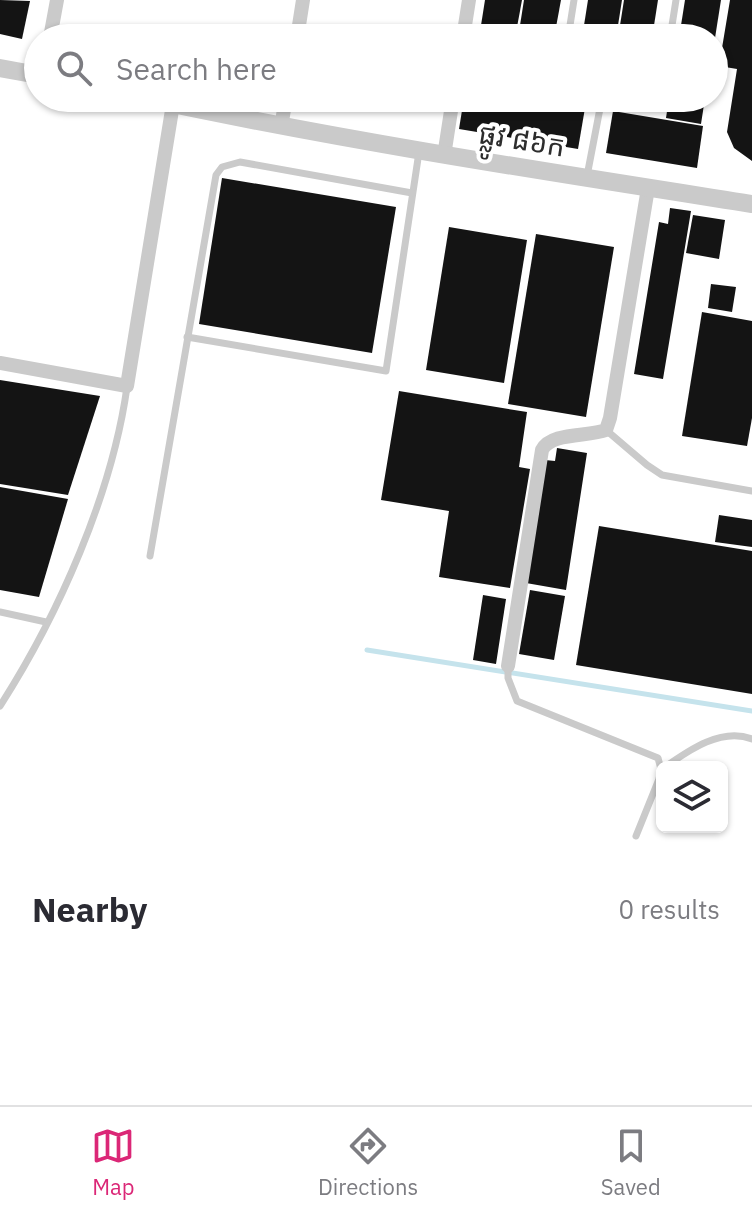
<!DOCTYPE html>
<html lang="en">
<head>
<meta charset="utf-8">
<style>
	:root { --surface:#fff; --page:#f2f2f3; --text:#2b2b33; --muted:#7c7c81; --line:#e1e1e2; --accent:#db2777 }
	body { margin:0; font-family:"IBM Plex Sans","Noto Sans Khmer",sans-serif; background:var(--page); color:var(--text) }
	.controls { position:absolute; right:24px; bottom:24px; display:grid; overflow:hidden; border-radius:12px; box-shadow:0 2px 6px #0004 }
	.controls button { width:72px; height:72px; display:grid; place-items:center; padding:0; border:0; border-bottom:2px solid var(--line); background:var(--surface); color:var(--text); font:40px sans-serif }
	.list { margin:0; padding:0; list-style:none }
	h2 { display:flex; justify-content:space-between; align-items:center; height:104px; margin:0; padding:0 32px; font-size:34px }
	h2 small { font-size:26px; font-weight:400; color:var(--muted) }
	.icon { flex:none; width:44px; height:44px; fill:none; stroke:currentColor; stroke-width:2; stroke-linecap:round; stroke-linejoin:round }
	.map { position:relative; flex:none; width:752px; height:857px; overflow:hidden }
	.search { position:absolute; background:var(--surface); box-shadow:0 2px 6px #0004; left:24px; right:24px; top:24px; height:88px; display:flex; align-items:center; gap:20px; box-sizing:border-box; padding:0 28px; border-radius:44px; color:var(--muted); font-size:30px }
	.sheet { height:248px; background:var(--surface) }
	nav { display:flex; justify-content:space-around; align-items:center; box-sizing:border-box; height:112px; border-top:2px solid var(--line); background:var(--surface); font-size:22px; color:var(--muted) }
	nav a { display:grid; justify-items:center; gap:4px }
	nav .on { color:var(--accent) }
	.map>svg:first-child { display:block }
	.lines { fill:none; stroke-linecap:round; stroke-linejoin:round }
	.stream { stroke:#c5e3ec; stroke-width:5 }
	.building { fill:#141414 }
	.service { stroke:#cacaca; stroke-width:7 }
	.minor { stroke:#cacaca; stroke-width:14 }
	.tertiary { stroke:#cacaca; stroke-width:18 }
	.labels { text-anchor:middle; stroke-width:8; stroke-linejoin:round; paint-order:stroke }
	.street-label { font-size:28px; fill:#2d2d2d; stroke:#fff }
</style>
</head>
<body>
<div class="map">
<svg width="752" height="857" viewBox="0 0 752 857">
	<rect width="100%" height="100%" fill="#fff"/>
	<g class="lines">
		<!-- stream -->
		<path class="stream" d="M367,650L752,711"/>
	</g>
	<!-- building -->
	<g class="building">
		<path d="M0,0L30,1L22,39L0,34Z"/>
		<path d="M485,0H522L515,38H479Z"/>
		<path d="M524,0H561L554,38H518Z"/>
		<path d="M588,0H622L616,38H582Z"/>
		<path d="M624,0H658L652,38H618Z"/>
		<path d="M685,0H721L715,38H679Z"/>
		<path d="M730,0H752V161L734,148L727,132L737,69L719,66Z"/>
		<path d="M464,98H527L585,108L578,149L459,129Z"/>
		<path d="M669,98H705L701,124L666,118Z"/>
		<path d="M613,111L703,126L697,168L606,153Z"/>
		<path d="M222,178L396,207L372,353L199,324Z"/>
		<path d="M670,208L691,211L663,379L634,374L659,222L668,224Z"/>
		<path d="M693,215L725,220L719,259L686,253Z"/>
		<path d="M449,227L527,240L504,383L426,370Z"/>
		<path d="M536,234L614,247L586,417L508,404Z"/>
		<path d="M711,284L736,287L732,312L708,308Z"/>
		<path d="M702,312L752,321V418L747,446L682,436Z"/>
		<path d="M0,380L100,396L68,495L0,484Z"/>
		<path d="M399,391L527,412L519,467L530,469L510,588L439,577L449,511L381,500Z"/>
		<path d="M557,448L587,453L566,590L526,583L545,460L555,461Z"/>
		<path d="M0,487L68,499L39,597L0,590Z"/>
		<path d="M719,515L752,520V547L715,542Z"/>
		<path d="M599,526L752,551V694L576,665Z"/>
		<path d="M530,590L565,596L554,660L519,654Z"/>
		<path d="M483,595L506,599L496,664L473,660Z"/>
	</g>
	<g class="lines">
		<!-- service -->
		<g class="service">
			<path d="M568,38L574,0"/>
			<path d="M670,38L676,0"/>
			<path d="M614,98L656,105L661,98"/>
			<path d="M587,176L602,98"/>
			<path d="M187,337L386,371L419,152"/>
			<path d="M606,430L647,465L662,475L752,491"/>
			<path d="M150,556L216,175L222,167L240,162L412,193"/>
			<path d="M0,612L46,622"/>
			<path d="M508,666V678L517,701L658,758L661,769L659,779L636,836"/>
			<path d="M0,706C59,614 112,494 127,387"/>
			<path d="M665,767C689,750 722,727 752,739"/>
		</g>
		<!-- minor -->
		<g class="minor">
			<path d="M50,38L57,0"/>
			<path d="M297,38L303,0"/>
			<path d="M463,38L469,0"/>
			<path d="M281,127L286,98"/>
			<path d="M444,156L453,98"/>
			<path d="M0,363L127,386L173,104"/>
			<path d="M508,666L542,450C551,432 588,437 606,430L610,418L648,188"/>
		</g>
		<!-- tertiary -->
		<g class="tertiary">
			<path d="M0,68L38,75"/>
			<path d="M144,98C345,141 548,172 752,204"/>
		</g>
	</g>
	<g class="labels">
		<!-- street labels -->
		<g class="street-label">
			<text transform="translate(522 140) rotate(9)" y="10">ផ្លូវ ៨៦ក</text>
		</g>
	</g>
</svg>
<div class="controls">
<button><svg class="icon" aria-label="layers" viewBox="0 0 24 24"><path d="M12 4l9 5-9 5-9-5zM3 14l9 5 9-5"/></svg></button>
</div>
<div class="search"><svg class="icon" aria-label="search" viewBox="0 0 24 24"><circle cx="10" cy="10" r="6"/><path d="M15 15l6 6"/></svg>Search here</div>
</div>
<section class="sheet">
<h2>Nearby<small>0 results</small></h2>
<ul class="list">
</ul>
</section>
<nav>
<a class="on"><svg class="icon" aria-label="map" viewBox="0 0 24 24"><path d="M3 6l6-2 6 2 6-2v14l-6 2-6-2-6 2zM9 4v14M15 6v14"/></svg>Map</a>
<a><svg class="icon" aria-label="directions" viewBox="0 0 24 24"><path d="M12 3l9 9-9 9-9-9zM9 14v-3h6M13 9l2 2-2 2"/></svg>Directions</a>
<a><svg class="icon" aria-label="saved" viewBox="0 0 24 24"><path d="M7 4h10v16l-5-4-5 4z"/></svg>Saved</a>
</nav>
</body>
</html>
